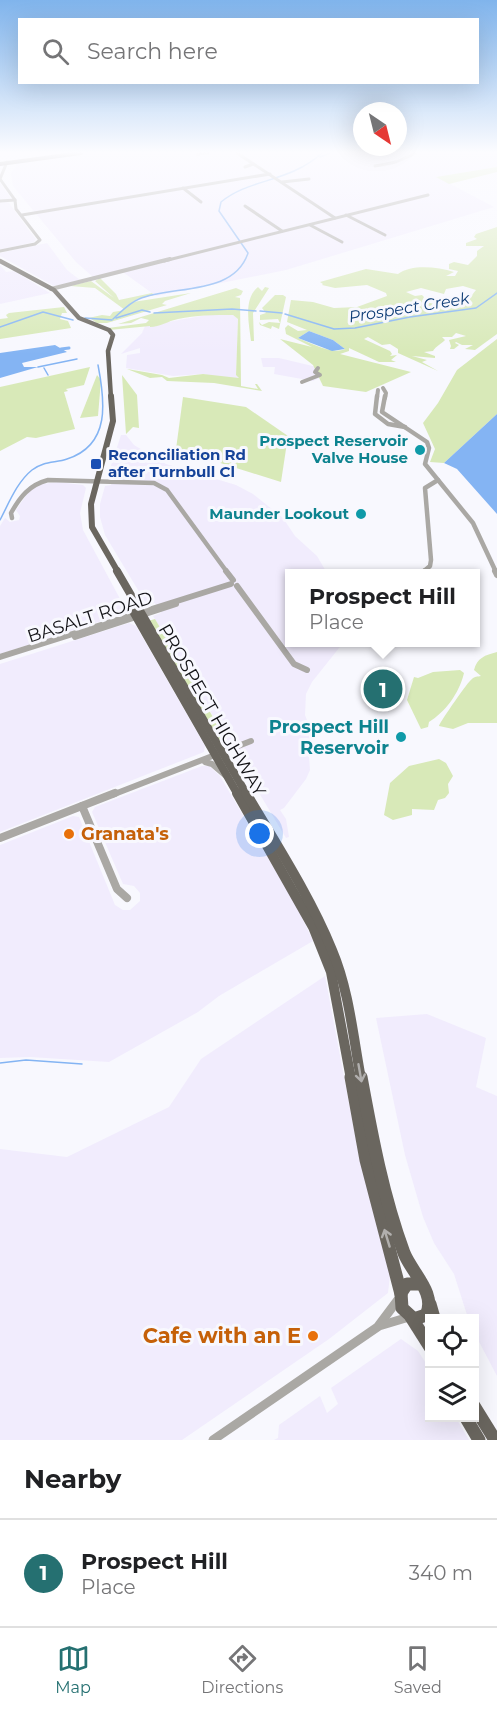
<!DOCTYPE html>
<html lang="en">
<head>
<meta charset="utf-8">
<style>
	:root { --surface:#fff; --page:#f6f6f6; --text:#202124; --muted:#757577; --line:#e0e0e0; --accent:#257071 }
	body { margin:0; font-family:Montserrat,sans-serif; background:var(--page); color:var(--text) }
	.controls { position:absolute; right:18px; bottom:18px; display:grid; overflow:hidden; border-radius:0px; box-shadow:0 6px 24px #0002 }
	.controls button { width:54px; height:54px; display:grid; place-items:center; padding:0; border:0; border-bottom:2px solid var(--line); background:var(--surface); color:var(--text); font:30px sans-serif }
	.compass { position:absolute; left:353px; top:102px; width:54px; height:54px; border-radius:50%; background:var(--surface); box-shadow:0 6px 24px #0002; rotate:145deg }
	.you { position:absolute; left:260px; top:834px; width:21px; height:21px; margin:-15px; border:4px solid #fff; border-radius:50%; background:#1a73e8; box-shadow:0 0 0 9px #1a73e833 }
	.badge { display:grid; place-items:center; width:39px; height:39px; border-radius:50%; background:var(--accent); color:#fff; font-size:20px; font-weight:700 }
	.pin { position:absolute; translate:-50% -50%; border:3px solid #fff; box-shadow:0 2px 6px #0006 }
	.popup { position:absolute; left:285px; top:569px; width:195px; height:78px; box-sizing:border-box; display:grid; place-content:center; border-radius:0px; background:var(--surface); filter:drop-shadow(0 2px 4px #0005); font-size:20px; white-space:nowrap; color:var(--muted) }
	.popup b { font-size:22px; color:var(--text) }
	.popup::after { content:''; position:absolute; left:50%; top:100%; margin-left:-12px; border:12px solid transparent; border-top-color:var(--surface) }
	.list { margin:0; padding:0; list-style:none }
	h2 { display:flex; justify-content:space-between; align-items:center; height:78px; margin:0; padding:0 24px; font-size:26px }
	h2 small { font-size:20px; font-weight:400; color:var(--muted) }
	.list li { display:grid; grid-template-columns:39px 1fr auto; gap:18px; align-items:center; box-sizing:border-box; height:108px; padding:0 24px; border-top:2px solid var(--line) }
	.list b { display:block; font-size:22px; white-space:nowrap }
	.list p { margin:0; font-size:20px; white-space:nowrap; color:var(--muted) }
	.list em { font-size:20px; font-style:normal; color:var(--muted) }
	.icon { flex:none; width:33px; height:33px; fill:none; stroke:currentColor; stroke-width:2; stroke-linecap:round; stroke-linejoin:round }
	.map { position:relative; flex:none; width:497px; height:1440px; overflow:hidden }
	.search { position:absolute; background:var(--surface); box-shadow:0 6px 24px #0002; left:18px; right:18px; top:18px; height:66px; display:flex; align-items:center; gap:15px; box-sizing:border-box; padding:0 21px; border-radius:0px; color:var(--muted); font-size:22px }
	.sheet { height:186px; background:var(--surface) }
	nav { display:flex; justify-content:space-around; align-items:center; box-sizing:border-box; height:84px; border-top:2px solid var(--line); background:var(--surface); font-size:16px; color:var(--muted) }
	nav a { display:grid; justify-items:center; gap:3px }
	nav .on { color:var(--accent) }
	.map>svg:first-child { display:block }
	.industrial { fill:#f1ecfd }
	.green { fill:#d8e9b8; fill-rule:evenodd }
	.water { fill:#84b4f3 }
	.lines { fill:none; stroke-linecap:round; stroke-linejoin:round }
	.stream { stroke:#84b4f3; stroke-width:1.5 }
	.canal { stroke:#84b4f3; stroke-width:3 }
	.minor-far5 { stroke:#aaa8a4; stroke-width:3 }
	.minor-far4 { stroke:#aaa8a4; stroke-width:4 }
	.minor-far3 { stroke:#aaa8a4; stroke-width:4.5 }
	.minor-far2 { stroke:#aaa8a4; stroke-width:6 }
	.minor-far1 { stroke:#aaa8a4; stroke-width:8 }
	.minor { stroke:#aaa8a4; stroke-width:9 }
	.major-far5 { stroke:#6a665f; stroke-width:4 }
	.major-far4 { stroke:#6a665f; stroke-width:4.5 }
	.major-far3 { stroke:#6a665f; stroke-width:6 }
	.major-far2 { stroke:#6a665f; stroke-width:8 }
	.major-far1 { stroke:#6a665f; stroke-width:10 }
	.major { stroke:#6a665f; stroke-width:13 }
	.oneway { stroke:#b1afae }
	.culture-dot { fill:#0f9aa8; stroke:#f8f8fe; stroke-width:2 }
	.transit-dot { fill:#1a4fb4; stroke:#f8f8fe; stroke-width:2 }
	.food-dot { fill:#e8710a; stroke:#f8f8fe; stroke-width:2 }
	.labels { text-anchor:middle; stroke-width:6; stroke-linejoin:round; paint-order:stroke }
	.far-culture-label { font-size:15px; font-weight:bold; fill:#0d838f; stroke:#f8f8fe; text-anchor:end }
	.far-transit-label { font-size:15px; font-weight:bold; fill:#164399; stroke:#f8f8fe; text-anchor:start }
	.far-water-label { font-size:16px; font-style:italic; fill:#0f3d76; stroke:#f8f8fe }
	.street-label { font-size:18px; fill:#121216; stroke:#f8f8fe }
	.culture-label { font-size:18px; font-weight:bold; fill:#0d838f; stroke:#f8f8fe; text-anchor:end }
	.food-label { font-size:18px; font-weight:bold; fill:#c56008; stroke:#f8f8fe; text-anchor:start }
	.near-food-label { font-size:21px; font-weight:bold; fill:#c56008; stroke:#f8f8fe; text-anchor:end }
</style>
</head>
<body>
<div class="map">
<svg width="497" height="1440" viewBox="0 0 497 1440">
	<rect width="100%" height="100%" fill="#f8f8fe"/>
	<!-- industrial -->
	<g class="industrial">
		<path d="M90,153H497V167L437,177L494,207L286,270L156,296L120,270L93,277L76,262L13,186L11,173L18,163Z"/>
		<path d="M0,183L11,198L3,200L9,203L31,233L36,239L34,242L0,250Z"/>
		<path d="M47,243L67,270L80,280L54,286L0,256V253Z"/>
		<path d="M0,265L6,272L14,271L50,293L0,304Z"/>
		<path d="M207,315H233L238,319L236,374L240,378L234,380L203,374L173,376L126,368L127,355L140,353V348L121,354L142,333L145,326Z"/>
		<path d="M261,358H279L321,368V377L313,381L274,374L275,367H263Z"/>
		<path d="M121,435H126L134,445L166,464L236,485L253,494L283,518L295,536L317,556L327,573L290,574V642L343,643L312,682L306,694L305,715L313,736L309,757L310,770L306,779L284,808L280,810L286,819L289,837L286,838L153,616L161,613L155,603L147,605L105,535L100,517V504L105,486L111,485L113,479L107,478Z"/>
		<path d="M58,482L83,485L86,488L80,513L83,530L126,610L120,615L0,654V526L5,518L10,522L19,520L20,516L16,510L30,490L42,484Z"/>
		<path d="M129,623L136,626L205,746L204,752L0,832V664Z"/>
		<path d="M202,766H209L220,776L298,909L313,941L219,996L198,1012L109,1062L30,1057L0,1058V845L73,816L79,817L115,905L123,910H130L140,901V893L134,886L123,884L92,812L95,807Z"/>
		<path d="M325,976L359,1156L390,1275L388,1293L329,1339L182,1440H0V1149L67,1157L169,1107L201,1059Z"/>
		<path d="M427,1014L486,1038L476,1087L497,1096V1376L475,1334L474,1318H468L454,1274L434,1243L423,1217L405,1155L376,1018Z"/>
		<path d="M401,1339L418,1351L429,1368L430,1418H456L469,1440H274L278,1438L279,1425L320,1396L327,1413L338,1404L331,1388Z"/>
	</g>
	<!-- green -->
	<g class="green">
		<path d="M497,167V172L449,184L436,177Z"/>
		<path d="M497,227V334L475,350L465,349L473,345H462L456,342L455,343L459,345L454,349H450L451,346L449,340L466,336L456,333L452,337H442L445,340C441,344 436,346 433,351L424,352L435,356V358L412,356L427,360L422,362L438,371L398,353V349L390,344L382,345L368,337L364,339L390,351L392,354L390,356L397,355L391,360L396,362H379L349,348V351L340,354L411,372L366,392L323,386L313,365L280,339L312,347L286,334L285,328L288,325L298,331L307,330L287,322L291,300L313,302L334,308L357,307L387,296L386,293L367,285L335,288L322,285L323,284L320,282L366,269L398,274C412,264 437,267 454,272L446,276H455L458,271L449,269V264L454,262L468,265L477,256V251L484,246H466V243L477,239L474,237L476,234ZM463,286L476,290L472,295L451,302L452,304L442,306L422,301L424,297L422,295L415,296L406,292L421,288L444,294L446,289ZM309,331L333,340L345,349C332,355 311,343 298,338Z"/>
		<path d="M100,278L116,294L119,300L152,293L154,295L137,299L133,302L191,293L165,301L162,304L167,305L107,323H97L91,319H84L102,315L110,316L113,312L125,310L95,288L70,286L91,281L114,298L95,281Z"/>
		<path d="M258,287L262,291L265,287L269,288L253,313L254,341H251C249,324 243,299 258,287Z"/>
		<path d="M236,288L243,291L241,295L235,297L240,298L241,386L258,389L255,384H257L262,391L214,383L167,381L162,377L150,378L127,369L162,375L169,378L203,374L239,378L236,375L238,319L233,315C214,315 196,315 178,319C168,321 160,327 150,327V326L109,330L108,328L146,323L149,320L141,318L131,323L118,324Z"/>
		<path d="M275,295H283L286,297L279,329L272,326L271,329L260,325L259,322L262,325L269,322L280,323L278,319L260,320V315L266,313L262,308Z"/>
		<path d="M64,307L67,313H62L60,319L68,321L71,328L0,339V319L8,318L6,315L9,313Z"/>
		<path d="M497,339V414L444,463L430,462L435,449L423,423L438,403L457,370Z"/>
		<path d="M90,367L84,385L66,389L68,391L64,392L75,429L36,438L27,437L0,451V387Z"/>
		<path d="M97,375L101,380L98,416L80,418Z"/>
		<path d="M122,375L137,395L139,428L133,427L126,434Z"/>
		<path d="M183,397L246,407L288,436L281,482L176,449Z"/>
		<path d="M155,619L229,744L220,741L148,621Z"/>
		<path d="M497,652V723H468L453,729L439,726C440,722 469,680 472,679C475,676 477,677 481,676L474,670C477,658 485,655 497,652Z"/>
		<path d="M460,670L464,673C459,694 445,712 429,722L428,727L421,729L407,700L414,677L418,678L433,672Z"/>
		<path d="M439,759L446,763L453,776L448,784L449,793L445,798L438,800L434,810L412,809V815L393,820L384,815L390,783L409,766Z"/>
	</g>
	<!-- water -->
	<g class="water">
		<path d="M309,331L333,340L345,349L332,351L298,338Z"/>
		<path d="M55,345L67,352L22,363L24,367H38L0,378V353Z"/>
		<path d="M497,414V514L457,469L444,463Z"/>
	</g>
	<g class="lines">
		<!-- stream -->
		<g class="stream">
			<path d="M320,157L330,153"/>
			<path d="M260,311L282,313"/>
			<path d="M154,313L232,309L256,311"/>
			<path d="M285,314L334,329L355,328L410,317L476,308L497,293"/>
			<path d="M85,318L112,320"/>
			<path d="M116,318L142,310L150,312"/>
			<path d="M113,319C121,312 129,303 139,299C173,285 234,296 248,253L219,211L221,202C250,178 289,183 322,153"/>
			<path d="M0,327L43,312L73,320"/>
			<path d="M38,367L77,359"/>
			<path d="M44,368L48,375"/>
			<path d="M0,520C9,503 17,482 32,470C43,461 56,463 67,459C111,445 105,401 98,365"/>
			<path d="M0,1063L26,1060L82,1064"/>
		</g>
		<!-- canal -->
		<path class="canal" d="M61,349L69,348"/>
		<!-- minor-far5 -->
		<g class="minor-far5">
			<path d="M237,153L335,218"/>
			<path d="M197,154L208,153"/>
			<path d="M375,166L396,162L416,153"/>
			<path d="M245,167L253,164"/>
			<path d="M282,182L309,179"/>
			<path d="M183,188L201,202"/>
			<path d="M0,201L15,200"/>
			<path d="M245,206L282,231"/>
			<path d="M22,215L270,174"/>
			<path d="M346,215L385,235"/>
			<path d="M310,225L342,242"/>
			<path d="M0,251L35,244L40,240L16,209L15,200L0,179L7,162"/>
			<path d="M164,261L428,195"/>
		</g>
		<!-- minor-far4 -->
		<g class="minor-far4">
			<path d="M51,289L170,259"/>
			<path d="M302,382L320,375L315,372L318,368"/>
			<path d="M383,388L386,393L385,398"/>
			<path d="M377,398L378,390"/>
		</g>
		<!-- minor-far3 -->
		<g class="minor-far3">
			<path d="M377,396L375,414L388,424L405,427"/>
			<path d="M385,396L382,412L427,442L429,448L425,464L473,523L496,572"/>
			<path d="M12,518L11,513C20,497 29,485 48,480L154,483L167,490L227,572"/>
			<path d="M423,572L430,566L431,560L425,488L438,480"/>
		</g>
		<!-- minor-far2 -->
		<g class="minor-far2">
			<path d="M226,571L233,580"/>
			<path d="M495,571L497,575"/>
			<path d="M421,574L425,571"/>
			<path d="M237,586L294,664L307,670"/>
			<path d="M75,637L176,604"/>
			<path d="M0,657L231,584"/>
			<path d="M205,762L212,764L226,776"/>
			<path d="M112,795L251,741"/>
		</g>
		<!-- minor-far1 -->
		<g class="minor-far1">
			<path d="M82,806L117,889L127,898"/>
			<path d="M0,838L115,793"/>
		</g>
		<!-- minor -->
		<g class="minor">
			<path d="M379,1325L400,1297"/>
			<path d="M213,1440L379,1326L409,1317"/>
		</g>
		<!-- major-far5 -->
		<path class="major-far5" d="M0,164L81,153"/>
		<!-- major-far4 -->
		<path class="major-far4" d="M0,261L54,290L79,318L109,330L113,335L108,351L111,398"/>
		<!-- major-far3 -->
		<path class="major-far3" d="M111,396L113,421L91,504L92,527L118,572"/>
		<!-- major-far2 -->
		<g class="major-far2">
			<path d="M117,571L247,795"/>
			<path d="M131,608L238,795"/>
		</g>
		<!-- major-far1 -->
		<g class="major-far1">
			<path d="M237,793L313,927L331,972L351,1079"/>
			<path d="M246,793C275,842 311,898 332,950C349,990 353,1036 361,1079"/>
		</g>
		<!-- major -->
		<g class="major">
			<path d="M351,1077L366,1160L401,1294"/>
			<path d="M361,1077C372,1137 383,1196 404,1253C412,1273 437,1294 426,1315L414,1319L402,1308L401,1293L407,1284H420"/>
			<path d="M430,1304L434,1318"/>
			<path d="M411,1317L430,1347"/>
			<path d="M474,1406L495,1440"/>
			<path d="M466,1418L479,1440"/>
		</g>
	</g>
	<!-- one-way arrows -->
	<defs><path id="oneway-shaft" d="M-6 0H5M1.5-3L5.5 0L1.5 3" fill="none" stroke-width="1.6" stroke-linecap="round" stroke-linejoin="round" transform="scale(1.5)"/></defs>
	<g class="oneway">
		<use href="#oneway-shaft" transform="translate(360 1073) rotate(80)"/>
		<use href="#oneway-shaft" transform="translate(387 1238) rotate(-107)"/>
	</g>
	<!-- sky -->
	<linearGradient id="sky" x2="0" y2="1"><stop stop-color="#80b4ec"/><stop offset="0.43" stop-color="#fcfcff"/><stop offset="1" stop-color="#fcfcff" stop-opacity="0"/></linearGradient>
	<rect width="497" height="354" fill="url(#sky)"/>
	<!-- markers -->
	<g class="culture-dot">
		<circle cx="420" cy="450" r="6"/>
		<circle cx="361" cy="514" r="6"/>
		<circle cx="401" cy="737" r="6"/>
	</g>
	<rect class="transit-dot" x="90" y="458" width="12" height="12" rx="3"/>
	<g class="food-dot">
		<circle cx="69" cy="834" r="6"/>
		<circle cx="313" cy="1336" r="6"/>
	</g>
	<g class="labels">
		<!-- far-culture labels -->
		<g class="far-culture-label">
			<text x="408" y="446">Prospect Reservoir<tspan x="408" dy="17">Valve House</tspan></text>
			<text x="349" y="519">Maunder Lookout</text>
		</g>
		<!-- far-transit labels -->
		<g class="far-transit-label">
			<text x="108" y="460">Reconciliation Rd<tspan x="108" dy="17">after Turnbull Cl</tspan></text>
		</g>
		<!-- far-water labels -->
		<g class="far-water-label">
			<text transform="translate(409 307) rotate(-9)" y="6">Prospect Creek</text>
		</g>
		<!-- street labels -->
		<g class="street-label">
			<text transform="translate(90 617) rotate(-18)" y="6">BASALT ROAD</text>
			<text transform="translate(212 710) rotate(60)" y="6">PROSPECT HIGHWAY</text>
		</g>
		<!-- culture labels -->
		<g class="culture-label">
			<text x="389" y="733">Prospect Hill<tspan x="389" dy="21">Reservoir</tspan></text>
		</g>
		<!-- food labels -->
		<g class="food-label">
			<text x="81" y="840">Granata's</text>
		</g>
		<!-- near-food labels -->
		<g class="near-food-label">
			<text x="301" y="1343">Cafe with an E</text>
		</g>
	</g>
</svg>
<div class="controls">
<button><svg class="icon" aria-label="locate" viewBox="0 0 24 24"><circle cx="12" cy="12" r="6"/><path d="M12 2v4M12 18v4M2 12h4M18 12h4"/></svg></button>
<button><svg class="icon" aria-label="layers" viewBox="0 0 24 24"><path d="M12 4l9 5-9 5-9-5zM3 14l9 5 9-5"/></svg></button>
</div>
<svg class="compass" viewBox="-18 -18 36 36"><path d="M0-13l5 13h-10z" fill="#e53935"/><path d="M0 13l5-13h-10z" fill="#757577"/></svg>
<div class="you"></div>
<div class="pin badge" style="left:383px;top:689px">1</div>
<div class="popup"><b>Prospect Hill</b>Place</div>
<div class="search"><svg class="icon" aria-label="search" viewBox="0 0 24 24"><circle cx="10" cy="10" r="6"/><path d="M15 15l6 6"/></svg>Search here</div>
</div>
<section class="sheet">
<h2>Nearby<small></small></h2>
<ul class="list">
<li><span class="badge">1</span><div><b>Prospect Hill</b><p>Place</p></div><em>340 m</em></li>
</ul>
</section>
<nav>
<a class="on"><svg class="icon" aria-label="map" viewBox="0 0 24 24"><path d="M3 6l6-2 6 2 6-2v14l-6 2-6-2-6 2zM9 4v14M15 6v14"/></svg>Map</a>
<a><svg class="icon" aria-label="directions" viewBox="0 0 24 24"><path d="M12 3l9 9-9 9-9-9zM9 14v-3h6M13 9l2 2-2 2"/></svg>Directions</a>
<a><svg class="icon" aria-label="saved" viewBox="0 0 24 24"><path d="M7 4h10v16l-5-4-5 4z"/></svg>Saved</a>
</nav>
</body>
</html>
